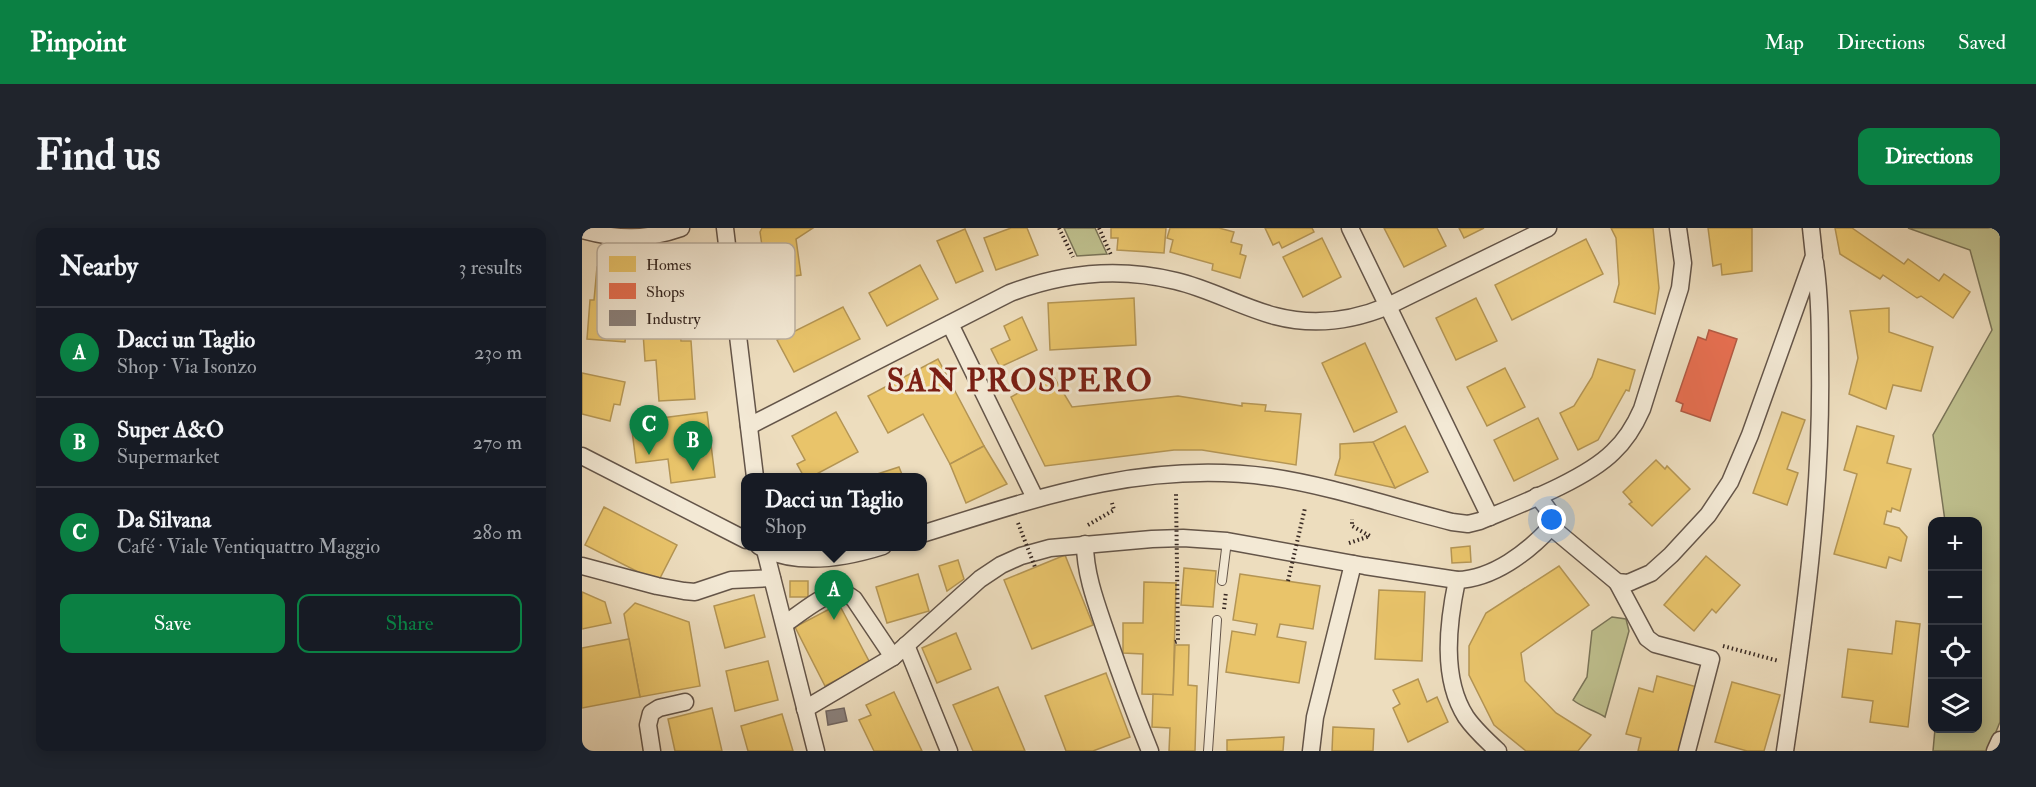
<!DOCTYPE html>
<html lang="en">
<head>
<meta charset="utf-8">
<style>
	:root { --surface:#171b24; --page:#20242c; --text:#f1f3f6; --muted:#9ea1a6; --line:#363941; --accent:#0b8043 }
	body { margin:0; font-family:"IM FELL Double Pica",serif; background:var(--page); color:var(--text) }
	.controls { position:absolute; right:18px; bottom:18px; display:grid; overflow:hidden; border-radius:12px; box-shadow:0 3px 15px #0003 }
	.controls button { width:54px; height:54px; display:grid; place-items:center; padding:0; border:0; border-bottom:2px solid var(--line); background:var(--surface); color:var(--text); font:30px sans-serif }
	.you { position:absolute; left:970px; top:292px; width:21px; height:21px; margin:-15px; border:4px solid #fff; border-radius:50%; background:#1a73e8; box-shadow:0 0 0 9px #1a73e833 }
	.badge { display:grid; place-items:center; width:39px; height:39px; border-radius:50%; background:var(--accent); color:#fff; font-size:20px; font-weight:700 }
	.pin { position:absolute; translate:-50% -50px; filter:drop-shadow(0 2px 3px #0008) }
	.pin::after { content:''; position:absolute; top:32px; width:21px; height:18px; background:inherit; clip-path:polygon(0 0,100% 0,50% 100%) }
	.popup { position:absolute; left:159px; top:245px; width:186px; height:78px; box-sizing:border-box; display:grid; place-content:center; border-radius:12px; background:var(--surface); filter:drop-shadow(0 2px 4px #0005); font-size:20px; white-space:nowrap; color:var(--muted) }
	.popup b { font-size:22px; color:var(--text) }
	.popup::after { content:''; position:absolute; left:50%; top:100%; margin-left:-12px; border:12px solid transparent; border-top-color:var(--surface) }
	.list { margin:0; padding:0; list-style:none }
	h2 { display:flex; justify-content:space-between; align-items:center; height:78px; margin:0; padding:0 24px; font-size:26px }
	h2 small { font-size:20px; font-weight:400; color:var(--muted) }
	.list li { display:grid; grid-template-columns:39px 1fr auto; gap:18px; align-items:center; box-sizing:border-box; height:90px; padding:0 24px; border-top:2px solid var(--line) }
	.list b { display:block; font-size:22px; white-space:nowrap }
	.list p { margin:0; font-size:20px; white-space:nowrap; color:var(--muted) }
	.list em { font-size:20px; font-style:normal; color:var(--muted) }
	.actions { display:flex; gap:12px; padding:18px 24px }
	.actions a { flex:1; padding:14px 0; border:2px solid var(--accent); border-radius:12px; text-align:center; font-size:21px; color:var(--accent) }
	.actions .main { background:var(--accent); color:#fff }
	.icon { flex:none; width:33px; height:33px; fill:none; stroke:currentColor; stroke-width:2; stroke-linecap:round; stroke-linejoin:round }
	.map { position:relative; flex:none; width:1418px; height:523px; overflow:hidden; border-radius:12px }
	header { display:flex; align-items:center; gap:36px; box-sizing:border-box; height:84px; padding:0 30px; background:var(--accent); color:#fff }
	header strong { font-size:28px }
	nav { display:flex; gap:33px; margin-inline-start:auto; font-size:21px }
	.intro { display:flex; align-items:center; justify-content:space-between; box-sizing:border-box; height:144px; padding:0 36px }
	h1 { margin:0; font-size:42px }
	.button { padding:15px 27px; border-radius:12px; background:var(--accent); color:#fff; font-size:21px; font-weight:700 }
	main { display:flex; gap:36px; padding:0 36px }
	aside { flex:1; background:var(--surface); border-radius:12px; box-shadow:0 3px 15px #0003 }
	.map>svg:first-child { display:block }
	.green { fill:#bebf8d; stroke:#7a7458; stroke-width:1.5 }
	.homes { fill:#e9c46a; stroke:#b49554; stroke-width:1.5 }
	.shops { fill:#e76f51; stroke:#b25a43; stroke-width:1.5 }
	.industry { fill:#8a817c; stroke:#716661; stroke-width:1.5 }
	.lines { fill:none; stroke-linecap:round; stroke-linejoin:round }
	.service-casing { stroke:#645549; stroke-width:10 }
	.minor-casing { stroke:#645549; stroke-width:19 }
	.path { stroke:#372822; stroke-width:4; stroke-dasharray:1.5 3; stroke-linecap:butt }
	.service { stroke:#f3e9d5; stroke-width:8 }
	.minor { stroke:#f3e9d5; stroke-width:16 }
	.path-bridge { stroke:#372822; stroke-width:4; stroke-dasharray:1.5 3; stroke-linecap:butt }
	.labels { text-anchor:middle; stroke-width:6; stroke-linejoin:round; paint-order:stroke }
	.district-label { font-size:32px; font-weight:bold; letter-spacing:1.5px; fill:#7a1f14; stroke:#f3e9d5 }
	.key { fill:#f3e9d5; stroke:#bbaf9f; stroke-width:1.5 }
	.key-label { font-size:16px; fill:#372822 }
</style>
</head>
<body>
<header>
<strong>Pinpoint</strong>
<nav><a>Map</a><a>Directions</a><a>Saved</a></nav>
</header>
<div class="intro"><h1>Find us</h1><a class="button">Directions</a></div>
<main>
<aside>
<h2>Nearby<small>3 results</small></h2>
<ul class="list">
<li><span class="badge">A</span><div><b>Dacci un Taglio</b><p>Shop · Via Isonzo</p></div><em>230 m</em></li>
<li><span class="badge">B</span><div><b>Super A&amp;O</b><p>Supermarket</p></div><em>270 m</em></li>
<li><span class="badge">C</span><div><b>Da Silvana</b><p>Café · Viale Ventiquattro Maggio</p></div><em>280 m</em></li>
</ul>
<div class="actions"><a class="main">Save</a><a>Share</a></div>
</aside>
<div class="map">
<svg width="1418" height="523" viewBox="0 0 1418 523">
	<rect width="100%" height="100%" fill="#edddbe"/>
	<filter id="stains"><feTurbulence type="fractalNoise" baseFrequency=".00333" numOctaves="4"/><feColorMatrix values="0 0 0 0 .2 0 0 0 0 .09 0 0 0 0 .02 0 0 0 .5 -.17"/></filter>
	<radialGradient id="worn" r=".72"><stop offset=".6" stop-color="#630" stop-opacity="0"/><stop offset="1" stop-color="#630" stop-opacity=".3"/></radialGradient>
	<!-- green -->
	<g class="green">
		<path d="M482,0H513L525,26L495,28Z"/>
		<path d="M1326,0H1418V494L1406,523H1351L1353,501L1396,500V293H1363L1351,207L1410,102L1388,22Z"/>
		<path d="M1030,389L1044,391L1047,403L1023,489C1012,482 1001,480 991,472L1005,449L1010,403Z"/>
	</g>
	<!-- homes -->
	<g class="homes">
		<path d="M180,0H231L214,11L219,47L185,52L178,4Z"/>
		<path d="M429,0H445L456,27L414,42L402,10Z"/>
		<path d="M529,0H584L582,25L535,22L536,10H529Z"/>
		<path d="M588,0H637L652,4L649,14L660,17L658,26L664,28L658,50L630,42L631,36L588,24L591,12L585,10Z"/>
		<path d="M683,0H730L732,4L700,20L697,14L691,17Z"/>
		<path d="M802,0H855L864,18L822,39Z"/>
		<path d="M877,0H902L882,10Z"/>
		<path d="M1029,0H1071L1077,60L1073,86L1032,74L1037,56L1034,10Z"/>
		<path d="M1126,0H1170V43L1140,47L1139,36L1131,38Z"/>
		<path d="M1253,0H1270L1322,36L1326,31L1357,53L1362,46L1388,64L1371,90L1339,68L1335,70L1301,47L1298,51L1258,26Z"/>
		<path d="M383,1L401,43L374,55L355,13Z"/>
		<path d="M740,10L759,49L721,69L701,29Z"/>
		<path d="M1004,11L1021,46L930,92L913,57Z"/>
		<path d="M105,36L109,76L69,79L66,40Z"/>
		<path d="M338,37L356,71L305,98L287,65Z"/>
		<path d="M15,39L52,42L49,84L46,83L43,114L5,111L8,72H12Z"/>
		<path d="M552,70L554,117L468,122L466,75Z"/>
		<path d="M894,70L915,113L874,132L854,90Z"/>
		<path d="M261,79L278,111L212,144L195,112Z"/>
		<path d="M1307,80V104L1351,119L1339,163L1311,157L1304,181L1267,166L1276,130L1268,83Z"/>
		<path d="M440,89L455,122L418,139L409,121L428,112L422,98Z"/>
		<path d="M98,102L99,113H109L113,171L77,173L74,132L63,133L61,105Z"/>
		<path d="M783,115L815,184L772,204L740,135Z"/>
		<path d="M356,131L402,218L368,236L341,186L306,205L286,168Z"/>
		<path d="M1016,131L1053,142L1047,163L1044,162L1016,212L996,222L978,185L992,178L1010,149Z"/>
		<path d="M923,140L943,179L905,198L885,159Z"/>
		<path d="M0,145L43,154L38,177L32,176L28,193L0,186Z"/>
		<path d="M470,146L490,179L596,168L660,178V175L684,177L683,183L719,186L714,237L620,222H592L463,238L429,169Z"/>
		<path d="M125,184L133,249L89,255L86,231L54,235L49,194Z"/>
		<path d="M254,184L276,224L229,249H222L215,236L223,232L210,208Z"/>
		<path d="M1200,184L1223,192L1205,241L1216,245L1205,277L1171,265Z"/>
		<path d="M956,190L976,231L932,253L912,212Z"/>
		<path d="M823,198L846,244L813,260L791,214Z"/>
		<path d="M1275,198L1312,208L1305,235L1329,241L1318,283L1310,280L1309,284L1305,283L1302,296L1317,300L1325,309L1319,333L1307,329L1304,340L1252,326L1275,246L1262,242Z"/>
		<path d="M791,214L813,260L753,247L758,230V216Z"/>
		<path d="M402,218L425,256L384,275L368,236Z"/>
		<path d="M1074,232L1083,241L1085,238L1108,261L1070,298L1047,276L1050,274L1041,264Z"/>
		<path d="M317,239L321,249H286Z"/>
		<path d="M22,279L95,317L76,354L3,317Z"/>
		<path d="M888,318L889,334L870,335L869,320Z"/>
		<path d="M483,327L511,397L450,421L422,352Z"/>
		<path d="M1124,328L1158,357L1134,385L1130,381L1112,403L1082,377Z"/>
		<path d="M376,332L382,351L365,363L357,338Z"/>
		<path d="M977,338L1007,377L939,425L943,453L974,485L1009,507L996,523H944L912,497L887,447V418L904,385Z"/>
		<path d="M602,340L634,343L631,379L599,377Z"/>
		<path d="M336,346L347,383L305,395L294,359Z"/>
		<path d="M658,346L738,358L731,401L698,396L695,409L724,414L717,455L644,444L650,403L673,407L675,396L651,392Z"/>
		<rect x="208" y="353" width="18" height="16"/>
		<path d="M562,354L594,355L591,467L560,466L561,426L541,425V395H561Z"/>
		<path d="M797,362L843,364L840,433L793,431Z"/>
		<path d="M0,364L23,374L29,395L0,401Z"/>
		<path d="M172,367L183,409L143,420L132,378Z"/>
		<path d="M53,375L107,394L118,458L58,469L42,386Z"/>
		<path d="M257,376L288,435L243,458L213,399Z"/>
		<path d="M1314,393L1338,396L1326,499L1288,494L1291,473L1260,469L1266,421L1310,426Z"/>
		<path d="M374,405L389,441L355,455L340,420Z"/>
		<path d="M47,411L58,469L0,480V420Z"/>
		<path d="M593,417H607L606,457L615,458L613,523H587L588,500L570,499L571,466L591,467Z"/>
		<path d="M186,433L196,472L153,483L144,443Z"/>
		<path d="M524,445L548,509L511,523H484L463,468Z"/>
		<path d="M1075,448L1115,459L1097,523H1056L1059,510L1044,506L1057,460L1071,464Z"/>
		<path d="M836,451L845,474L855,469L866,494L826,514L811,480L818,476L811,462Z"/>
		<path d="M1150,454L1198,467L1182,523H1165L1133,514Z"/>
		<path d="M416,459L443,523H391L371,477Z"/>
		<path d="M312,464L340,523H292L277,492L289,487L284,477Z"/>
		<path d="M130,480L140,523H93L86,491Z"/>
		<path d="M200,486L211,523H166L159,498Z"/>
		<path d="M751,499L792,501L791,523H750Z"/>
		<path d="M702,509L701,523H645V512Z"/>
	</g>
	<!-- shops -->
	<path class="shops" d="M1127,102L1155,111L1128,193L1099,183L1101,176L1094,173L1116,109L1124,112Z"/>
	<!-- industry -->
	<path class="industry" d="M262,480L265,493L246,497L244,483Z"/>
	<g class="lines">
		<!-- service casing -->
		<g class="service-casing">
			<g id="service">
				<path d="M640,353L645,313"/>
				<path d="M626,523L635,392"/>
			</g>
		</g>
		<!-- minor casing -->
		<g class="minor-casing">
			<g id="minor">
				<path d="M143,0L173,249"/>
				<path d="M768,0L908,289"/>
				<path d="M0,2C35,12 65,12 99,0"/>
				<path d="M368,96L453,270"/>
				<path d="M167,198L428,65C483,44 537,39 594,53C628,61 659,79 693,88C731,98 770,93 806,78L966,0"/>
				<path d="M0,228L164,312"/>
				<path d="M969,299L1035,354L1046,355L1069,345L1089,327L1126,287L1148,254L1168,207L1232,28L1229,0"/>
				<path d="M340,306C457,269 564,232 688,249C749,258 810,279 870,294L886,296L898,293C936,277 1003,252 1031,224C1044,212 1053,197 1060,181L1098,60L1101,35L1096,0"/>
				<path d="M503,316C503,348 516,380 526,410C539,448 553,486 568,523"/>
				<path d="M177,318C214,339 263,330 301,318"/>
				<path d="M182,318L234,523"/>
				<path d="M0,338L75,358L102,363L113,364L149,352L190,350"/>
				<path d="M875,352C866,395 859,450 884,489C893,502 904,512 916,523"/>
				<path d="M1035,354L1065,410L1073,416L1129,431L1105,523"/>
				<path d="M203,396C216,387 243,364 259,364C264,365 268,368 272,371L311,429"/>
				<path d="M324,417L367,523"/>
				<path d="M223,481L311,429L398,351L419,337L439,328L468,320L570,311L601,310L645,313L783,338L875,352C911,351 946,324 969,299C973,287 963,277 955,268"/>
				<path d="M70,523L66,497L69,485L77,480L103,474"/>
				<path d="M729,523L733,489L771,336"/>
				<path d="M1203,523C1222,396 1240,267 1238,138C1238,104 1238,69 1233,34"/>
				<path d="M1413,523L1418,512"/>
			</g>
		</g>
		<!-- path -->
		<g class="path">
			<path d="M477,0L491,29"/>
			<path d="M517,0L529,27"/>
			<path d="M506,297L532,282L530,275"/>
			<path d="M767,315L788,308L770,298V291"/>
			<path d="M642,381L644,364"/>
			<path d="M1141,418L1197,433"/>
		</g>
		<!-- service -->
		<use href="#service" class="service"/>
		<!-- minor -->
		<use href="#minor" class="minor"/>
		<!-- path-bridge -->
		<g class="path-bridge">
			<path d="M436,295L453,339"/>
			<path d="M706,353L723,280"/>
			<path d="M593,414L596,413L594,266"/>
		</g>
	</g>
	<g class="labels">
		<!-- district labels -->
		<g class="district-label">
			<text x="438" y="163">SAN PROSPERO</text>
		</g>
	</g>
	<!-- legend -->
	<rect x="15" y="15" width="198" height="96" rx="9" class="key"/>
	<rect x="27" y="28" width="27" height="16" fill="#e9c46a"/>
	<rect x="27" y="55" width="27" height="16" fill="#e76f51"/>
	<rect x="27" y="82" width="27" height="16" fill="#8a817c"/>
	<g class="key-label">
		<text x="64" y="42">Homes</text>
		<text x="64" y="69">Shops</text>
		<text x="64" y="96">Industry</text>
	</g>
	<rect width="100%" height="100%" filter="url(#stains)"/>
	<rect width="100%" height="100%" fill="url(#worn)"/>
</svg>
<div class="controls">
<button>+</button>
<button>−</button>
<button><svg class="icon" aria-label="locate" viewBox="0 0 24 24"><circle cx="12" cy="12" r="6"/><path d="M12 2v4M12 18v4M2 12h4M18 12h4"/></svg></button>
<button><svg class="icon" aria-label="layers" viewBox="0 0 24 24"><path d="M12 4l9 5-9 5-9-5zM3 14l9 5 9-5"/></svg></button>
</div>
<div class="you"></div>
<div class="pin badge" style="left:252px;top:392px">A</div>
<div class="popup"><b>Dacci un Taglio</b>Shop</div>
<div class="pin badge" style="left:111px;top:243px">B</div>
<div class="pin badge" style="left:67px;top:227px">C</div>
</div>
</main>
</body>
</html>
